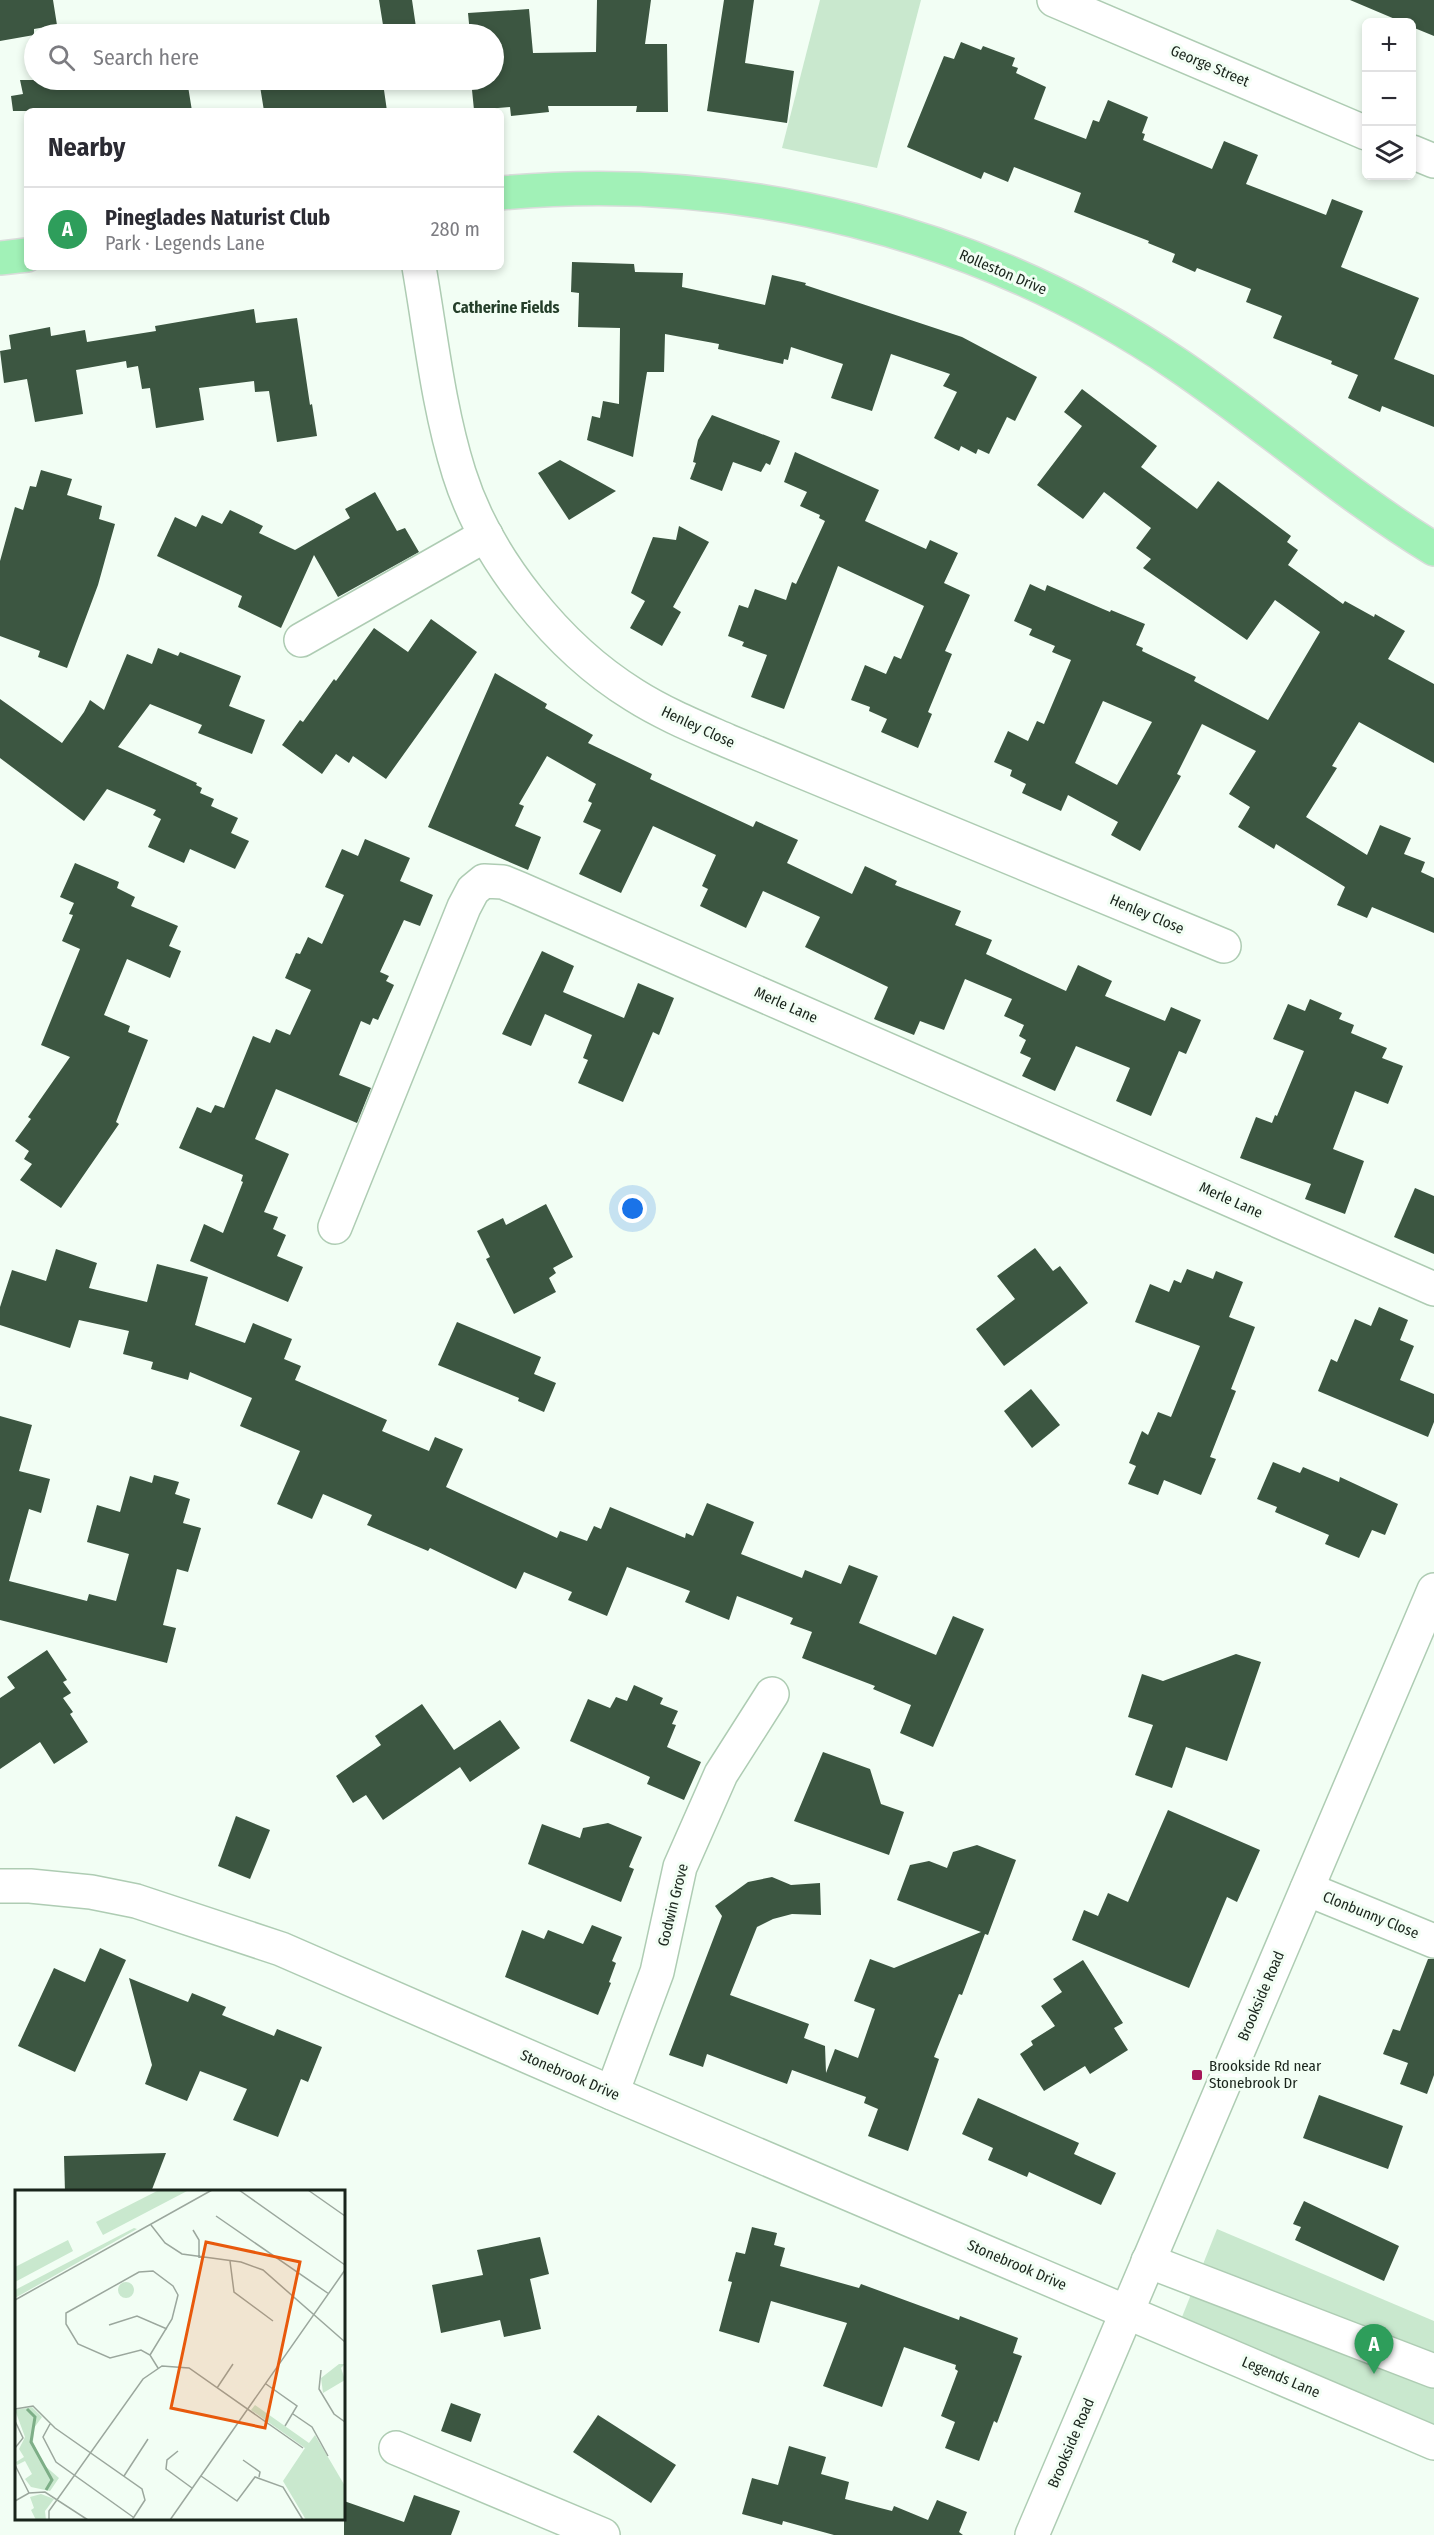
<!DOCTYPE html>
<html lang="en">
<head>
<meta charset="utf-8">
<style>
	:root { --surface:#fff; --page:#f7f7f7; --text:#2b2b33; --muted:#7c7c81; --line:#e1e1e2; --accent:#a61759 }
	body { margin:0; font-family:"Fira Sans Condensed",sans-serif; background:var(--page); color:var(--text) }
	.controls { position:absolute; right:18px; top:18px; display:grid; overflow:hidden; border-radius:9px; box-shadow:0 3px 9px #0003 }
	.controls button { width:54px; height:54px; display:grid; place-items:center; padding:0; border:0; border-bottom:2px solid var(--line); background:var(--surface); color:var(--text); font:30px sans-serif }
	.you { position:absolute; left:633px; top:1209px; width:21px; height:21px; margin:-15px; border:4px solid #fff; border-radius:50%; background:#1a73e8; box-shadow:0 0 0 9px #1a73e833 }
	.badge { display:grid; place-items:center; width:39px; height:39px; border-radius:50%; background:var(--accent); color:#fff; font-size:20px; font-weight:700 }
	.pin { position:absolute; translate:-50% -50px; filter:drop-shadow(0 2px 3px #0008) }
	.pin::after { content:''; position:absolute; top:32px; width:21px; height:18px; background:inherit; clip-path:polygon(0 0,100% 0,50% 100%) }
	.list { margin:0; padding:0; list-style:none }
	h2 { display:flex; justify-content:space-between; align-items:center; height:78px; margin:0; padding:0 24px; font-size:26px }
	h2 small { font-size:20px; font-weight:400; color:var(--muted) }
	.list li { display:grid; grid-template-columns:39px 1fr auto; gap:18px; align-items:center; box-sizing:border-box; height:84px; padding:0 24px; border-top:2px solid var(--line) }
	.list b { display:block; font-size:22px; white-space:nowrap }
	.list p { margin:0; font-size:20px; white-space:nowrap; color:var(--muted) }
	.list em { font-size:20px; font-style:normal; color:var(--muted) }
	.icon { flex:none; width:33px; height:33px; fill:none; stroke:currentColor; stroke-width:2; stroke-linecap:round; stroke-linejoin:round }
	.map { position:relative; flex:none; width:1434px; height:2535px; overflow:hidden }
	.search { position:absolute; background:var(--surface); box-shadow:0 3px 9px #0003; left:24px; top:24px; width:480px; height:66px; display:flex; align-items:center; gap:15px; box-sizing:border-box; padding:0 21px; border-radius:33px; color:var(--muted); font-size:22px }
	.panel { position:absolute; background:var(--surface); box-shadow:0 3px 9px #0003; left:24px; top:108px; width:480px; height:162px; border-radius:9px }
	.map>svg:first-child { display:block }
	.green { fill:#c9e8ce }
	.building { fill:#3c5641; fill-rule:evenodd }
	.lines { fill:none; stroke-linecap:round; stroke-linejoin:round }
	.minor-casing { stroke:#aeccb3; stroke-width:36 }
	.major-casing { stroke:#dadcdb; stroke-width:36 }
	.minor { stroke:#fff; stroke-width:33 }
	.major { stroke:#a1f1b7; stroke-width:33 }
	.poi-dot { fill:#a61759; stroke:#f2fef4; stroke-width:2 }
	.labels { text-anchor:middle; stroke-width:6; stroke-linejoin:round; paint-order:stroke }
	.street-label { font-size:15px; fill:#19241b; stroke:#f2fef4 }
	.poi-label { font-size:15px; fill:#19241b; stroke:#f2fef4; text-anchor:start }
	.neighbourhood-label { font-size:16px; font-weight:bold; fill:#243e29; stroke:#f2fef4 }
	.inset-river { fill:none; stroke:#7dae87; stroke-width:3 }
	.inset-road { fill:none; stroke:#9ba79d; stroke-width:1.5 }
	.view { fill:#e8590c; fill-opacity:0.15; stroke:#e8590c; stroke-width:3 }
	.inset-edge { fill:none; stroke:#19241b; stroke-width:3 }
</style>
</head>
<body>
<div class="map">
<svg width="1434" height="2535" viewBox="0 0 1434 2535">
	<rect width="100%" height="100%" fill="#f2fef4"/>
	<!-- green -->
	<g class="green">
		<path d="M820,0H921L877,168L782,148Z"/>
		<path d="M1217,2229L1434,2321V2426L1182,2317Z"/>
	</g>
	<!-- building -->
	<g class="building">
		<path d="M0,0H53L57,25L34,29V35L0,41Z"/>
		<path d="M379,0H412L417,34H328L383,25Z"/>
		<path d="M597,0H651L645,44H667L668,112H636L637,106H548L549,112L511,116L510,107L474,110L471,80H494V34H470L468,13L529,9L533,53L596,52Z"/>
		<path d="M724,0H754L745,63L794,71L787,123L707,111Z"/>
		<path d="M1350,0H1434V36L1412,27V22H1402Z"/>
		<path d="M961,42L981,50L983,46L1015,58L1012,66L1018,68L1016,73L1046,87L1034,119L1086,139L1093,120L1099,122L1108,100L1148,117L1142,133L1145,134L1143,140L1212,169L1224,141L1258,155L1246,184L1326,215L1332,199L1363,211L1341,267L1419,298L1394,359L1434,375V427L1382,406L1380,412L1348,398L1358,375L1331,364L1332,361L1273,338L1282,316L1246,302L1251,289L1197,268L1195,272L1172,262L1175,254L1148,243L1149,241L1074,212L1081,193L1014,167L1008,182L984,172L981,179L907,147L944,56L954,59Z"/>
		<path d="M20,80H68L70,87L114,80H187L192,111H13L11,96L23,94Z"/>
		<path d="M259,80H425V83L384,90L387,111H264Z"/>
		<path d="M572,262L634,264L635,272L683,273L682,287L765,305L772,275L806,283L805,285L962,337L1037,377L1015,421L1007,417L989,454L978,449L976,454L961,446L959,451L934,438L957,392L943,386L950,374L891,354L872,411L831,398L843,364L791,347L788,360L784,359L783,364L718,349L719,344L665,334L664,372H647L633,457L587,440L592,416L600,418L603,401L619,404L620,328L578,327L579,293L571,292Z"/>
		<path d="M254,309L256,323L297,318L310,405L312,404L317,436L277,442L269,391L255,392L254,381L199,388L204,420L156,428L150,388L142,389L138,366L127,368L126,361L76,370L83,414L35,422L27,379L4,383L0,351L11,349L9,335L50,327L51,336L85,330L87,342L156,331L155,326Z"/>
		<path d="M1082,389L1157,446L1141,467L1197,509L1218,481L1291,536L1287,542L1298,550L1288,565L1343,604L1345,601L1374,617L1375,614L1405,631L1388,659L1434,684V763L1359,722L1332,766L1337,768L1306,817L1367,855L1380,825L1411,838L1404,854L1425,862L1421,872L1434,878V933L1372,907L1367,918L1337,905L1345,887L1276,844L1274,849L1238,827L1250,807L1229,794L1256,751L1202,724L1177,774L1181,776L1140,851L1111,835L1118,822L1068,795L1061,811L1022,793L1026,784L1010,776L1012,770L994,762L1008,731L1028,741L1037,721L1044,724L1071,660L1052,652L1055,646L1029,635L1032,629L1014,621L1030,584L1045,591L1047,585L1110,612L1111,610L1145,624L1136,645L1143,648L1142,651L1196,677L1194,681L1268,720L1320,632L1275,600L1247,640L1143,568L1151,559L1136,548L1151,528L1104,492L1083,519L1037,485L1082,426L1064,412ZM1103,701L1152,722L1117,785L1075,763Z"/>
		<path d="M712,415L780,441L770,465L766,463L761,472L733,462L722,491L690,479L696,463L693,462L698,440Z"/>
		<path d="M795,452L879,490L865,521L926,549L930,540L958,553L944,583L970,595L945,651L952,654L928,712L932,714L918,748L881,732L887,719L869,711L870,707L851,700L865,665L886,674L894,656L901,659L924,606L838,566L784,709L751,697L767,655L742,646L744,642L728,636L739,605L748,608L755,589L786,600L792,582L796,584L825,521L819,518L820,515L800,506L807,492L784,482Z"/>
		<path d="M560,460L616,491L569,520L538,473Z"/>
		<path d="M41,470L72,479L67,495L102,506L99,519L115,524L98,585L67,668L38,657L40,651L0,636V561L15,507L23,510L30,486L36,487Z"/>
		<path d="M375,492L397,531L405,528L419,552L338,597L314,555L281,628L238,607L242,596L157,556L175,517L196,527L202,515L222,524L230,510L263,526L259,533L295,550L350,518L345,509Z"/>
		<path d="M679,526L709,542L673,607L681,612L662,646L630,628L645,601L631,593L653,537L676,540Z"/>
		<path d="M431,619L477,652L386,779L353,756L349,763L336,754L322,774L282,745L300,720L303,722L334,679L336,681L374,628L408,652Z"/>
		<path d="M158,648L178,656L180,652L241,676L229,706L265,720L252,754L198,733L202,725L150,704L118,747L197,783L196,785L202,788L200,793L214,799L211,806L238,818L231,833L249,841L235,869L190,849L184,863L148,847L161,819L153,815L156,810L107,789L84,821L0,758V699L62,743L84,712L90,700L104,710L127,654L152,664Z"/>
		<path d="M495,673L547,704L545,708L593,735L588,743L652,774L650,779L753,827L756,821L798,840L787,863L852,894L865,866L897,881L895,885L961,911L955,925L992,940L986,954L1066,991L1078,965L1112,981L1105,996L1165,1021L1171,1007L1201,1020L1186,1054L1179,1051L1151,1116L1116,1101L1130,1068L1076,1046L1055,1091L1022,1076L1031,1058L1020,1053L1026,1040L1019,1036L1024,1025L1004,1016L1012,999L965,979L944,1030L920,1021L914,1035L874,1019L888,987L805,947L820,917L763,891L746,928L700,906L708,889L702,886L716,855L653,826L621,893L579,874L601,830L583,822L592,803L588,801L596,784L547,756L519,804L524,806L515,826L541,837L528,870L428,827Z"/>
		<path d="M365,839L410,858L400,881L433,895L420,926L404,920L380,972L389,976L386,981L394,985L378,1020L373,1018L370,1025L361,1021L339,1075L371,1088L357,1123L276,1089L255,1139L289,1154L264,1212L278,1217L273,1229L286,1235L277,1256L303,1267L288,1302L190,1261L204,1224L223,1233L243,1182L241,1181L243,1175L179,1148L197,1107L211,1113L215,1105L224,1108L253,1036L270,1043L276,1029L290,1035L311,990L285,978L296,953L300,954L308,937L322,944L344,895L325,887L342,849L358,856Z"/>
		<path d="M75,863L119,882L117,888L135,897L131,906L178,926L169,946L181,951L170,978L127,959L104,1015L130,1026L128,1032L148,1040L116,1122L119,1124L61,1208L20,1180L32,1164L24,1159L29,1151L15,1141L31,1119L28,1117L70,1057L41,1045L80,949L62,941L73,915L69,914L74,903L60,897Z"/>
		<path d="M542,951L574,966L563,992L624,1018L638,983L674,998L659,1035L653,1032L623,1102L578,1083L588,1060L583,1058L592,1035L545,1014L531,1046L502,1034Z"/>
		<path d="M1310,999L1342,1013L1339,1019L1354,1025L1351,1033L1387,1048L1382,1058L1403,1066L1388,1104L1355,1091L1333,1149L1364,1161L1345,1214L1305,1199L1311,1184L1240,1158L1256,1117L1272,1123L1275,1115L1277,1116L1304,1051L1273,1039L1288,1004L1305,1011Z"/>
		<path d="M1415,1188L1434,1196V1254L1394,1237Z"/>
		<path d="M546,1204L573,1257L553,1268L556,1273L549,1278L556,1292L514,1314L486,1259L490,1257L477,1231L503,1218L506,1225Z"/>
		<path d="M1035,1248L1053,1271L1060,1266L1088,1303L1004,1366L976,1329L1015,1299L997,1276Z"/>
		<path d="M56,1249L97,1263L89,1288L147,1302L157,1264L208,1277L195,1325L245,1343L253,1323L292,1339L284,1359L301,1366L295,1380L387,1420L382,1431L429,1451L435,1437L463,1449L446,1487L557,1538L560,1531L587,1541L594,1526L601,1529L610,1507L685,1538L686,1533L693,1536L707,1503L754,1522L741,1554L802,1578L805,1570L841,1584L849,1565L878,1576L859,1623L936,1655L953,1616L984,1629L933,1747L900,1733L911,1705L873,1689L875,1686L802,1658L812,1632L790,1624L793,1618L737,1596L729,1620L685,1602L690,1591L627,1567L607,1616L568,1600L572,1592L524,1572L516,1589L430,1548L428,1551L367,1525L372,1515L323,1494L312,1519L277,1504L300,1451L240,1426L252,1398L190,1372L188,1380L151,1369L153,1362L123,1354L129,1331L79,1320L70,1348L0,1325V1307L12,1270L46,1281Z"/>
		<path d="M1187,1269L1213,1279L1216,1271L1243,1282L1229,1317L1255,1327L1231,1389L1236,1391L1210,1457L1216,1459L1201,1495L1164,1480L1158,1495L1128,1484L1136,1466L1129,1463L1142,1431L1148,1435L1158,1412L1171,1417L1200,1346L1135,1322L1150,1284L1169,1292L1174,1280L1181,1283Z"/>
		<path d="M1379,1307L1408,1320L1400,1340L1414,1346L1400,1380L1434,1394V1422L1428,1437L1318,1391L1331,1359L1337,1362L1355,1319L1371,1326Z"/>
		<path d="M457,1322L541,1357L534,1374L556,1383L544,1412L518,1401L519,1398L438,1365Z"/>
		<path d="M1031,1389L1060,1425L1032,1448L1004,1411Z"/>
		<path d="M0,1416L32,1425L19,1471L50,1479L41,1513L29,1509L9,1581L87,1601L89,1594L116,1601L129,1554L87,1542L97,1505L120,1512L130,1476L152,1483L154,1475L179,1482L175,1494L190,1499L183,1523L201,1528L188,1572L177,1569L163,1625L176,1628L167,1663L0,1620Z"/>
		<path d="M1273,1462L1300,1473L1303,1467L1339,1482L1340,1477L1398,1504L1385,1535L1372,1530L1359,1558L1325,1544L1329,1535L1275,1512L1277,1507L1257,1499Z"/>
		<path d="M47,1650L67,1680L63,1682L71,1693L63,1698L73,1712L70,1714L88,1742L54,1764L40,1742L0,1769V1698L15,1688L7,1677Z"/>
		<path d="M1236,1654L1261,1662L1227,1761L1186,1747L1172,1788L1135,1775L1153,1725L1128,1717L1142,1674L1163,1681Z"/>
		<path d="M634,1685L663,1698L660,1704L678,1711L672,1724L676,1725L667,1747L701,1762L684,1800L647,1784L650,1777L570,1741L588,1699L610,1708L616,1697L627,1701Z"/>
		<path d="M422,1704L454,1750L500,1720L520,1748L470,1782L460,1767L383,1820L366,1795L353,1803L336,1776L381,1745L375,1736Z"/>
		<path d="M823,1752L870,1769L881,1804L904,1812L889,1855L794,1821Z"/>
		<path d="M1168,1810L1260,1850L1237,1902L1227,1897L1189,1988L1072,1940L1084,1910L1098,1916L1108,1893L1128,1902Z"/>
		<path d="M236,1816L270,1830L250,1879L218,1866Z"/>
		<path d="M608,1823L642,1837L629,1867L634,1869L621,1902L528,1864L542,1824L580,1838L583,1828Z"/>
		<path d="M977,1845L1016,1860L988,1935L985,1934L962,1995L959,1994L934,2057L939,2059L908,2151L868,2136L878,2109L864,2103L866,2097L792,2070L787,2084L707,2054L703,2067L669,2055L722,1916L715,1906L748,1882L772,1877L791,1885L820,1883L821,1915L792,1914L773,1919L757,1927L730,1995L809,2024L804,2038L825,2046L826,2073L835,2049L858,2058L875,2009L854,2001L870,1959L894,1968L981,1932L897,1900L910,1865L929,1861L947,1868L953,1852Z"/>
		<path d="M592,1925L622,1937L612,1961L616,1963L609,1982L611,1983L598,2015L505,1977L522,1930L544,1939L548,1930L583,1944Z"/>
		<path d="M100,1948L126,1960L75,2072L18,2046L54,1968L85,1982Z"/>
		<path d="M1428,1959H1434V2075L1427,2094L1400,2084L1408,2063L1383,2054L1393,2029L1400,2031Z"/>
		<path d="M1083,1960L1123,2023L1114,2028L1128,2050L1090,2074L1085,2066L1044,2091L1020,2054L1033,2045L1031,2041L1055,2026L1041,2006L1062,1992L1053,1979Z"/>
		<path d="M129,1978L188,2002L192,1993L226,2007L222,2015L274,2036L277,2029L322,2047L308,2082L301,2079L278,2137L233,2120L247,2089L200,2071L187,2101L145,2084L152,2065Z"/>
		<path d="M1319,2095L1403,2126L1388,2169L1303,2138Z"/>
		<path d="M978,2098L1079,2143L1074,2154L1116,2173L1101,2205L1029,2172L1027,2177L988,2160L993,2148L962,2134Z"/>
		<path d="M166,2153L151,2192H65L64,2156Z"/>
		<path d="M1304,2201L1399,2246L1384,2281L1295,2240L1301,2227L1293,2224Z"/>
		<path d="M752,2227L777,2233L774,2245L785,2248L780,2266L859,2288L861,2284L959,2320L960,2316L1018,2338L1013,2353L1022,2356L997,2423L994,2421L979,2461L945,2448L955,2422L941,2416L958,2371L955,2369L956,2365L904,2347L882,2407L823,2386L847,2323L771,2301L759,2343L719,2331L732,2282L728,2281L736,2252L745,2254Z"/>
		<path d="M540,2237L549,2274L530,2279L541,2329L504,2337L500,2320L441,2333L432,2285L483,2275L477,2250Z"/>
		<path d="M451,2403L481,2414L471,2442L441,2431Z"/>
		<path d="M598,2415L676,2465L651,2503L573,2452Z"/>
		<path d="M789,2446L826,2457L821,2474L849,2482L845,2499L892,2511L894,2506L928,2520L937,2500L967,2512L959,2532L963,2535H834L783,2521L782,2525L742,2514L752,2478L778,2485Z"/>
		<path d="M414,2495L460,2511L451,2535H344V2501L404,2522Z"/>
	</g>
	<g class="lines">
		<!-- minor casing -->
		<g class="minor-casing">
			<g id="minor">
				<path d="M1054,0L1366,133"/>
				<path d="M1412,152L1434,161"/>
				<path d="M419,267C431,336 438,406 459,473C486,559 558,648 634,695C664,714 696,727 728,741L1224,946"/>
				<path d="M301,640L486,535"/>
				<path d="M335,1227L464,907L473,890L484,881L503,882L520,889L1434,1289"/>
				<path d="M0,1886H30L91,1892L136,1901L281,1949L612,2093L1434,2443"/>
				<path d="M1307,1889L1434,1941"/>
				<path d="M612,2093L657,1972L680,1867L721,1774L772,1694"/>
				<path d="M1148,2261L1434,2371"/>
				<path d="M396,2448L603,2535"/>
				<path d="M1032,2535L1434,1590"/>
			</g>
		</g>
		<!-- major casing -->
		<g class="major-casing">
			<g id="major">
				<path d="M501,193C739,171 980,231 1178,365C1265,424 1344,494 1434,549"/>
				<path d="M0,258L27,255"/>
			</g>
		</g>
		<!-- minor -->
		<use href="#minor" class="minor"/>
		<!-- major -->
		<use href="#major" class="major"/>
	</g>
	<!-- markers -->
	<rect class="poi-dot" x="1191" y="2069" width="12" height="12" rx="3"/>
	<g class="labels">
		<!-- street labels -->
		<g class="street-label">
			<text transform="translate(1210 66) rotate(23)" y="5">George Street</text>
			<text transform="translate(1003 272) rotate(23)" y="5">Rolleston Drive</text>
			<text transform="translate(698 727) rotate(25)" y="5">Henley Close</text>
			<text transform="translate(1147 914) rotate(23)" y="5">Henley Close</text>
			<text transform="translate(786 1005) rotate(24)" y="5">Merle Lane</text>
			<text transform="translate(1231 1200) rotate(24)" y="5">Merle Lane</text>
			<text transform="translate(673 1905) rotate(-76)" y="5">Godwin Grove</text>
			<text transform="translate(1371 1915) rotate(22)" y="5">Clonbunny Close</text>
			<text transform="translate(1261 1996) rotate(-67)" y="5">Brookside Road</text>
			<text transform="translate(570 2075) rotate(23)" y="5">Stonebrook Drive</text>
			<text transform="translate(1017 2265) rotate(23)" y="5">Stonebrook Drive</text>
			<text transform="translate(1281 2377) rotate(23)" y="5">Legends Lane</text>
			<text transform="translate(1071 2443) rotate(-67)" y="5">Brookside Road</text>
		</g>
		<!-- poi labels -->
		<g class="poi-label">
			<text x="1209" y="2071">Brookside Rd near<tspan x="1209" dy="17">Stonebrook Dr</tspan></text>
		</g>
		<!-- neighbourhood labels -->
		<g class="neighbourhood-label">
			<text x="506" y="313">Catherine Fields</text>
		</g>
	</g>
	<!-- overview -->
	<g transform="translate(15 2190)">
		<rect width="330" height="330" fill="#f2fef4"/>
		<path d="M144,0H174L88,45L81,32ZM119,38L122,39L0,108V100ZM53,50L58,61L0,92V77ZM103 100a8 8 0 1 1 16 0a8 8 0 1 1-16 0ZM324,174H330L326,178L330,190L308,203L306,188ZM240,215L294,253L300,245L330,296V330H291L268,291L290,258L236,220ZM17,217L27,227L19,238L18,252L29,275L44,288L35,301L16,297L10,289L17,284L10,271L2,275L1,272L9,267L4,259L10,247L0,220ZM26,304L39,309L30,321L31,330H21L16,320L19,318L15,307Z" fill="#c9e8ce"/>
		<path class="inset-river" d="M12,219L20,227L16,252L37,290L31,300"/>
		<path class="inset-road" d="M224,0L330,75M293,0L330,26M201,26L314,104M136,35L150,53L167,64L226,72L248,80L330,152M178,40L184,50V68M215,71L219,102L258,131M0,110L197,0M94,135L122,126L152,139M135,165L157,129L163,105L158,96L138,81L124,82L51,123V134L63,154L95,168L126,160L135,165L143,178M306,180L304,199L319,224L330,232M251,194L282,216L270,236M202,198L218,174M0,219L18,216L40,238L127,299L130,310L117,330M278,224L297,237L313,266M0,231L8,248L0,258M35,234L28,247L41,272L118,327M163,261L152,270L151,279L177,298M228,270L245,282L244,287M0,275L14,303M109,286L133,249M186,286L222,311L240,287L268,297L288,330M0,311L14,303L30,302L73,330M34,330V321L128,189L147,176L174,178L288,258M155,330L330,80"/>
		<path class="view" d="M191,52L285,72L250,238L156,218Z"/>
		<rect width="330" height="330" class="inset-edge"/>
	</g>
</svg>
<div class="controls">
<button>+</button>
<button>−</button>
<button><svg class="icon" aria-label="layers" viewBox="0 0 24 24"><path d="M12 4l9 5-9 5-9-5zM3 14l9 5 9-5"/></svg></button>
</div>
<div class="you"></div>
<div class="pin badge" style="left:1374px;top:2374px;background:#2e9e5b">A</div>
<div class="search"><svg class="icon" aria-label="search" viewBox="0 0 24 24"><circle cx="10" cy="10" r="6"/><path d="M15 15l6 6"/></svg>Search here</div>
<section class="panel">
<h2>Nearby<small></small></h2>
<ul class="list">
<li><span class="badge" style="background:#2e9e5b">A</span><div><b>Pineglades Naturist Club</b><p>Park · Legends Lane</p></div><em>280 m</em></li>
</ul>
</section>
</div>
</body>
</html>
